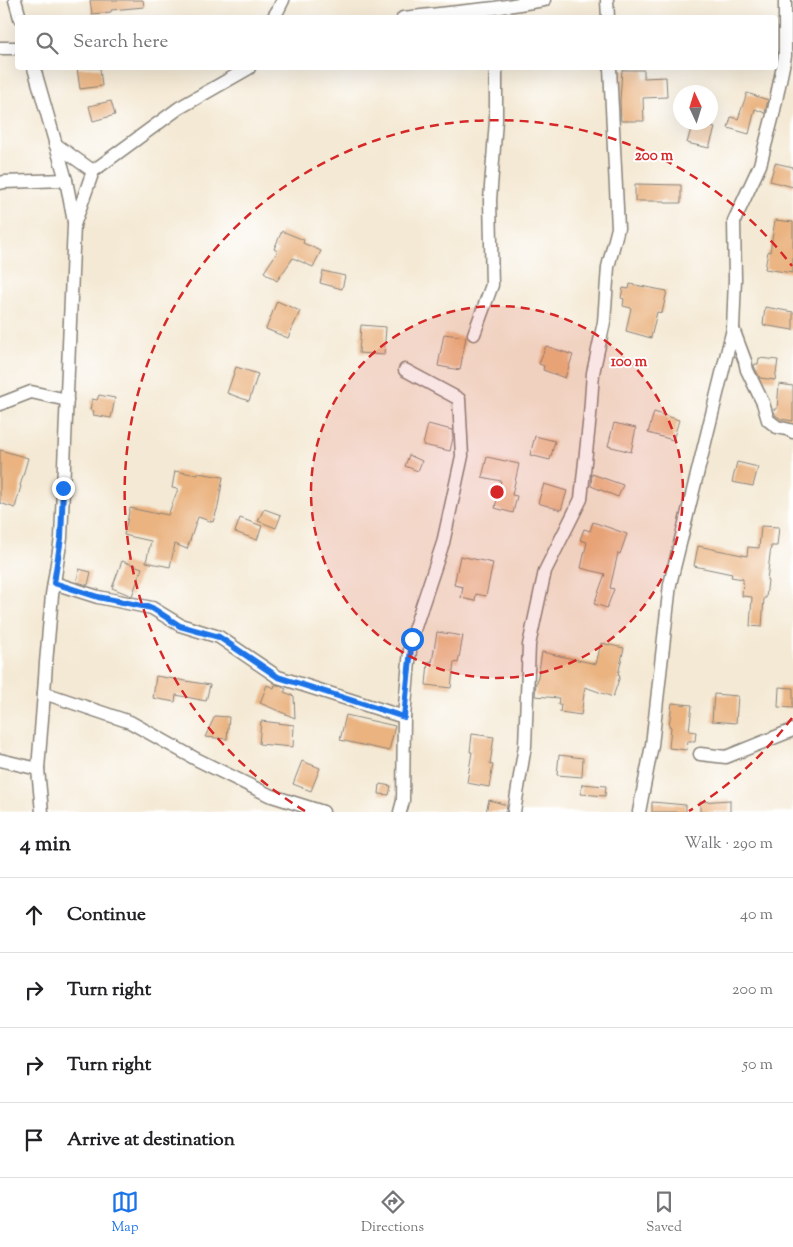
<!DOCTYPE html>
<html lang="en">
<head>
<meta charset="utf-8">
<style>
	:root { --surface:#fff; --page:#f2f2f2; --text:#202124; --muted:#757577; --line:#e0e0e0; --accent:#1a73e8 }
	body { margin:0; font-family:"Sorts Mill Goudy",serif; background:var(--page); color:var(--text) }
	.compass { position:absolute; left:673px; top:85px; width:45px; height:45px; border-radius:50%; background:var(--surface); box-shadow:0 5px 20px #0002; rotate:356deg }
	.stop { position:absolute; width:15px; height:15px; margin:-11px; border:4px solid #1a73e8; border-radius:50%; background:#fff }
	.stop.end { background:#1a73e8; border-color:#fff; box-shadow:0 1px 5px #0008 }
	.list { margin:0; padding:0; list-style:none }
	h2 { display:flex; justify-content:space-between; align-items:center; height:65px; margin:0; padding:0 20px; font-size:21px }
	h2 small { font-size:16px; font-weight:400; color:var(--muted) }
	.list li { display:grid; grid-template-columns:32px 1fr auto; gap:15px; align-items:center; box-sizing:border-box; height:75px; padding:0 20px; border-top:1px solid var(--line) }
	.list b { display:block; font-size:19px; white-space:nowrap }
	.list em { font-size:16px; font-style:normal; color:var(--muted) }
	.icon { flex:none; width:28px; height:28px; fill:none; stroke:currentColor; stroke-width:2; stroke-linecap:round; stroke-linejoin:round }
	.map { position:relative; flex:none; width:793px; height:812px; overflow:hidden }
	.search { position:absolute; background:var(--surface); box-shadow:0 5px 20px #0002; left:15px; right:15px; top:15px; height:55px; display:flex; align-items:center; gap:12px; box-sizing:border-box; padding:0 18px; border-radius:5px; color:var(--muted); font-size:19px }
	.sheet { height:365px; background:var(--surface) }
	nav { display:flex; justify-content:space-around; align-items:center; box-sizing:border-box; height:70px; border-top:1px solid var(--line); background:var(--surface); font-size:14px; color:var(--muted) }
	nav a { display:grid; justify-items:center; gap:2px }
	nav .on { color:var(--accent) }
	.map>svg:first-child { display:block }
	.building { fill:#eab380 }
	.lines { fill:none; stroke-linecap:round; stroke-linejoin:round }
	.minor-casing { stroke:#888278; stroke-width:15 }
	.minor { stroke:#fff; stroke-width:12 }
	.route { stroke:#1a73e8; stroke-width:6 }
	.ring { fill:none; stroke:#d62828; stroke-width:2.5; stroke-dasharray:9 6 }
	.centre { fill:#d62828; stroke:#fff; stroke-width:2.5 }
	.ring-label { font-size:15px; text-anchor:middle; font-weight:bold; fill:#d62828; stroke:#fff; stroke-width:4; stroke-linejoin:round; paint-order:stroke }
</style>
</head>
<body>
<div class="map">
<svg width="793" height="812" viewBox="0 0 793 812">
	<rect width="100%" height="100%" fill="#fff"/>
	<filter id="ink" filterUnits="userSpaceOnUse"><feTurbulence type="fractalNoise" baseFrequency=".02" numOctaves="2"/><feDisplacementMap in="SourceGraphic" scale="10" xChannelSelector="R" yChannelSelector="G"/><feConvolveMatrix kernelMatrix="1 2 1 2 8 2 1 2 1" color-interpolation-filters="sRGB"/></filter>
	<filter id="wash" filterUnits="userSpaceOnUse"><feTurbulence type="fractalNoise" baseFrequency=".0096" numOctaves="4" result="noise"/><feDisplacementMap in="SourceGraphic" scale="20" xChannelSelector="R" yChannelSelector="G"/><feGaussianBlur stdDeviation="1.12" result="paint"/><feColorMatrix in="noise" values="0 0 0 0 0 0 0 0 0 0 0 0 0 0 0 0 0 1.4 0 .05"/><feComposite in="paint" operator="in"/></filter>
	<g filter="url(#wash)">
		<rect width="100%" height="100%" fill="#f4e9d4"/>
		<g id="blocks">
			<!-- building -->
			<g class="building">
				<path d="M90,0H143L144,7L111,10V12L92,14Z"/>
				<path d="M77,68H100L102,86L80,89Z"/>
				<path d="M622,70H644V78L666,77L667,97L643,98L644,121H621L620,101Z"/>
				<path d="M747,93L768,100L765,113L755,109L749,134L728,128L731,117L738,119Z"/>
				<path d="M111,101L115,115L93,121L89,106Z"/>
				<path d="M693,122L715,128L709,148L687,143Z"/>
				<path d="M775,163L793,167V187L770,181Z"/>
				<path d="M635,184L681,185V203H665V201H635Z"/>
				<path d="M775,220L793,222V273L765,269L768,251L770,252Z"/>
				<path d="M282,231L304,240L303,243L321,251L313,267L293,258L277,281L264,272L278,251L274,249Z"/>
				<path d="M323,271L345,276L342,289L320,283Z"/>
				<path d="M630,284L667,291L662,313L657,312L651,338L626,331L631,308L623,306L624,299L621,298L623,288L629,289Z"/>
				<path d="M277,301L300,311L288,338L266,329Z"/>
				<path d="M765,307L793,312V330L763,325Z"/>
				<path d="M361,325L386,327L384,355L359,353Z"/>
				<path d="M444,334L466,337L460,370L438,366Z"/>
				<path d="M546,346L573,355L565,378L543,370L544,366L539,364Z"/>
				<path d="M759,358L778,360L775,380L760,378L754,366L755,364H758Z"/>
				<path d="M236,367L258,374L249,401L227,393Z"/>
				<path d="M779,384L793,386V421L781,419L775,415L774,409H777Z"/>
				<path d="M99,395L115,398L111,418L93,415L94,411L90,410L92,399L97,400Z"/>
				<path d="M654,412L679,420L673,440L648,433Z"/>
				<path d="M614,423L636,428L631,452L608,446Z"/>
				<path d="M428,424L452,430L453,438L450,451L423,445Z"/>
				<path d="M535,436L555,441L550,460L530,455Z"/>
				<path d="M0,450L28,458L20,486H21L15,508L0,503Z"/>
				<path d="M409,455L422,461L418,471L405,466Z"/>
				<path d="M487,457L519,464L512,495L517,496L513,513L495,508L501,481L482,477Z"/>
				<path d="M737,462L758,467L753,486L732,482Z"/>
				<path d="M175,471L198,475V473L223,477L218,507L213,522L198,517L187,549L175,544L170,567L146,562L151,541L124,535L130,508L158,514V513L168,515L178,489L172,488Z"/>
				<path d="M592,474L623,485L618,497L591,486Z"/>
				<path d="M544,484L567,491L561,510L538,503Z"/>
				<path d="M264,509L281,515L276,528L258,521Z"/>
				<path d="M240,518L262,526L257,540L235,532Z"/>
				<path d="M593,522L627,534L620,554L618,553L610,588L614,589L607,608L594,604L605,574L581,568L587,542L580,540L584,529L590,531Z"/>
				<path d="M761,526L779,527L777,546H771L767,580H768L766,598H764L762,627L750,626L752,597L742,596L743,579L731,577L732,574L694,566L698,546L747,556L748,547L759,548Z"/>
				<path d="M460,556L493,563L486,596L476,594L475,601L461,598L463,587L454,585Z"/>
				<path d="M122,561L142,568L132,596L112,588Z"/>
				<path d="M79,569L91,572L88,585L77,582Z"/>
				<path d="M437,632L463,636L458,663L454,662L451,688L426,685L428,662H432Z"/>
				<path d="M601,643L624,648L618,675L620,676L613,697L585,687L581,715L560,712L561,705H558L559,698L535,696L536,682H537L542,652L596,664Z"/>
				<path d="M156,676L210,685L206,701L176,695L175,702L153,698Z"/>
				<path d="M267,685L274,688L275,685H278L286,689L284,692L294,696L295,718L260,703Z"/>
				<path d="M779,687L793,688V708L778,707Z"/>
				<path d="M714,694L738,696L736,723L712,721Z"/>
				<path d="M672,703L692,705L689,731L696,732L695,741H688L687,750L669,748L671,727L669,726Z"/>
				<path d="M346,715L395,726L389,751L340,740Z"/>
				<path d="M215,716L229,717L227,739L205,737Z"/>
				<path d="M261,721L294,725L293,747L259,744Z"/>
				<path d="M472,734L494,737L490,764L493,765L489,787L467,783L472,752H470Z"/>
				<path d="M559,755L583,758L582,777L557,775Z"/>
				<path d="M302,761L320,768L311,791L293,784Z"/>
				<path d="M380,784L391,786L389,795L379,794Z"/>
				<path d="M582,784L606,786L605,796L581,794Z"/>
				<path d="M489,800L507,805L506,812H486Z"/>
				<path d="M730,800V812H700V802Z"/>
				<path d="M652,802L686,805V812H652Z"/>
			</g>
		</g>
	</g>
	<g filter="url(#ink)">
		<use href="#blocks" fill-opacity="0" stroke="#888278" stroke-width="1"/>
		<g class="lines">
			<!-- minor casing -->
			<g class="minor-casing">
				<g id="minor">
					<path d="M15,0L20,18"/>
					<path d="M607,0L608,18"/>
					<path d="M273,18L278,10L283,0"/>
					<path d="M403,18L495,8L544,0"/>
					<path d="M0,48H18"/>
					<path d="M34,68L66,180L74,222"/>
					<path d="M55,144L93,171"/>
					<path d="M0,183L4,182L66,180"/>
					<path d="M733,329L745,361L747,370L763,403L768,420L777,427L790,430L793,432"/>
					<path d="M474,334L492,285L490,200L496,120V68"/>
					<path d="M0,404L31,392L67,400"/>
					<path d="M54,583L98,597L152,608L180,625L219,637L278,677L404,717"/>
					<path d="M44,693L130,722L196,759L269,795L323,812"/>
					<path d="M700,754L726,757L793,730"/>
					<path d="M0,760L38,769"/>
					<path d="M42,812L38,769L44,693L46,663L52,595L61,538L74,225L93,171L179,108L249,68"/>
					<path d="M400,812L403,801L404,717L411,639L443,543L462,456L459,399L405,370"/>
					<path d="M514,812L525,746L529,645L545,571L581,499L590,415L593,373L604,322L608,267L618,228L610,68"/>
					<path d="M639,812L652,745L670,584L733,329L735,279L734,221L760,165L773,115L785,56V0"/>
				</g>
			</g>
			<!-- minor -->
			<use href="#minor" class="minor"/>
		</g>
	</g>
	<g class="lines" filter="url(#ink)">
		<!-- route -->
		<path class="route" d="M63,488L61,538L54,583L98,597L152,608L180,626L219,637L278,677L404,717L412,639"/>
	</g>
	<!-- distance rings -->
	<circle cx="497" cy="492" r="186" fill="#d62828" fill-opacity=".12"/>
	<g class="ring">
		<circle cx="497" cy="492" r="186"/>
		<path d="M792 718A372 372 0 0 1 689 811M305 811A372 372 0 1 1 792 266"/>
	</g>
	<circle cx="497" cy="492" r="8" class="centre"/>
	<g class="ring-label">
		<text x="654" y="160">200 m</text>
		<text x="629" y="366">100 m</text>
	</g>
</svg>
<svg class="compass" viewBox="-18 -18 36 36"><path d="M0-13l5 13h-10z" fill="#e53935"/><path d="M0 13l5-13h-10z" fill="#757577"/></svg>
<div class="stop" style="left:412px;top:639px"></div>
<div class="stop end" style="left:63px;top:488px"></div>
<div class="search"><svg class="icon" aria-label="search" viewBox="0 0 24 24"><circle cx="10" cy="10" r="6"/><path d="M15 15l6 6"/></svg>Search here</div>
</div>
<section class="sheet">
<h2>4 min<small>Walk · 290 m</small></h2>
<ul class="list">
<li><svg class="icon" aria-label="ahead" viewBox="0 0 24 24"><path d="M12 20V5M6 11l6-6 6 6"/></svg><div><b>Continue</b></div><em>40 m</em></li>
<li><svg class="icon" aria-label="right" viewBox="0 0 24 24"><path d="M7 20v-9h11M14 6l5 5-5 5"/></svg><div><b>Turn right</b></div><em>200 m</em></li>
<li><svg class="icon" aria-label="right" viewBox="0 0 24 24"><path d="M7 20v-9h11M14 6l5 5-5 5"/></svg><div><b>Turn right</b></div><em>50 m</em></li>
<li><svg class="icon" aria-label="arrive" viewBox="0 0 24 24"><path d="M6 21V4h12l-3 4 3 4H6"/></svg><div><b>Arrive at destination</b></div></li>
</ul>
</section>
<nav>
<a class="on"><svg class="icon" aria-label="map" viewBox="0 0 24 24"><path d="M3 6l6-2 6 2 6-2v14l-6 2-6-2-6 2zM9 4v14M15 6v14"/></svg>Map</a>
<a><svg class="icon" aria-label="directions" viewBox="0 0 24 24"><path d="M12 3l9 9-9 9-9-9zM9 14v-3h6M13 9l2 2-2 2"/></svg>Directions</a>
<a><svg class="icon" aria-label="saved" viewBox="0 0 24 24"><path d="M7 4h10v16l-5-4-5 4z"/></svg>Saved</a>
</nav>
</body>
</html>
